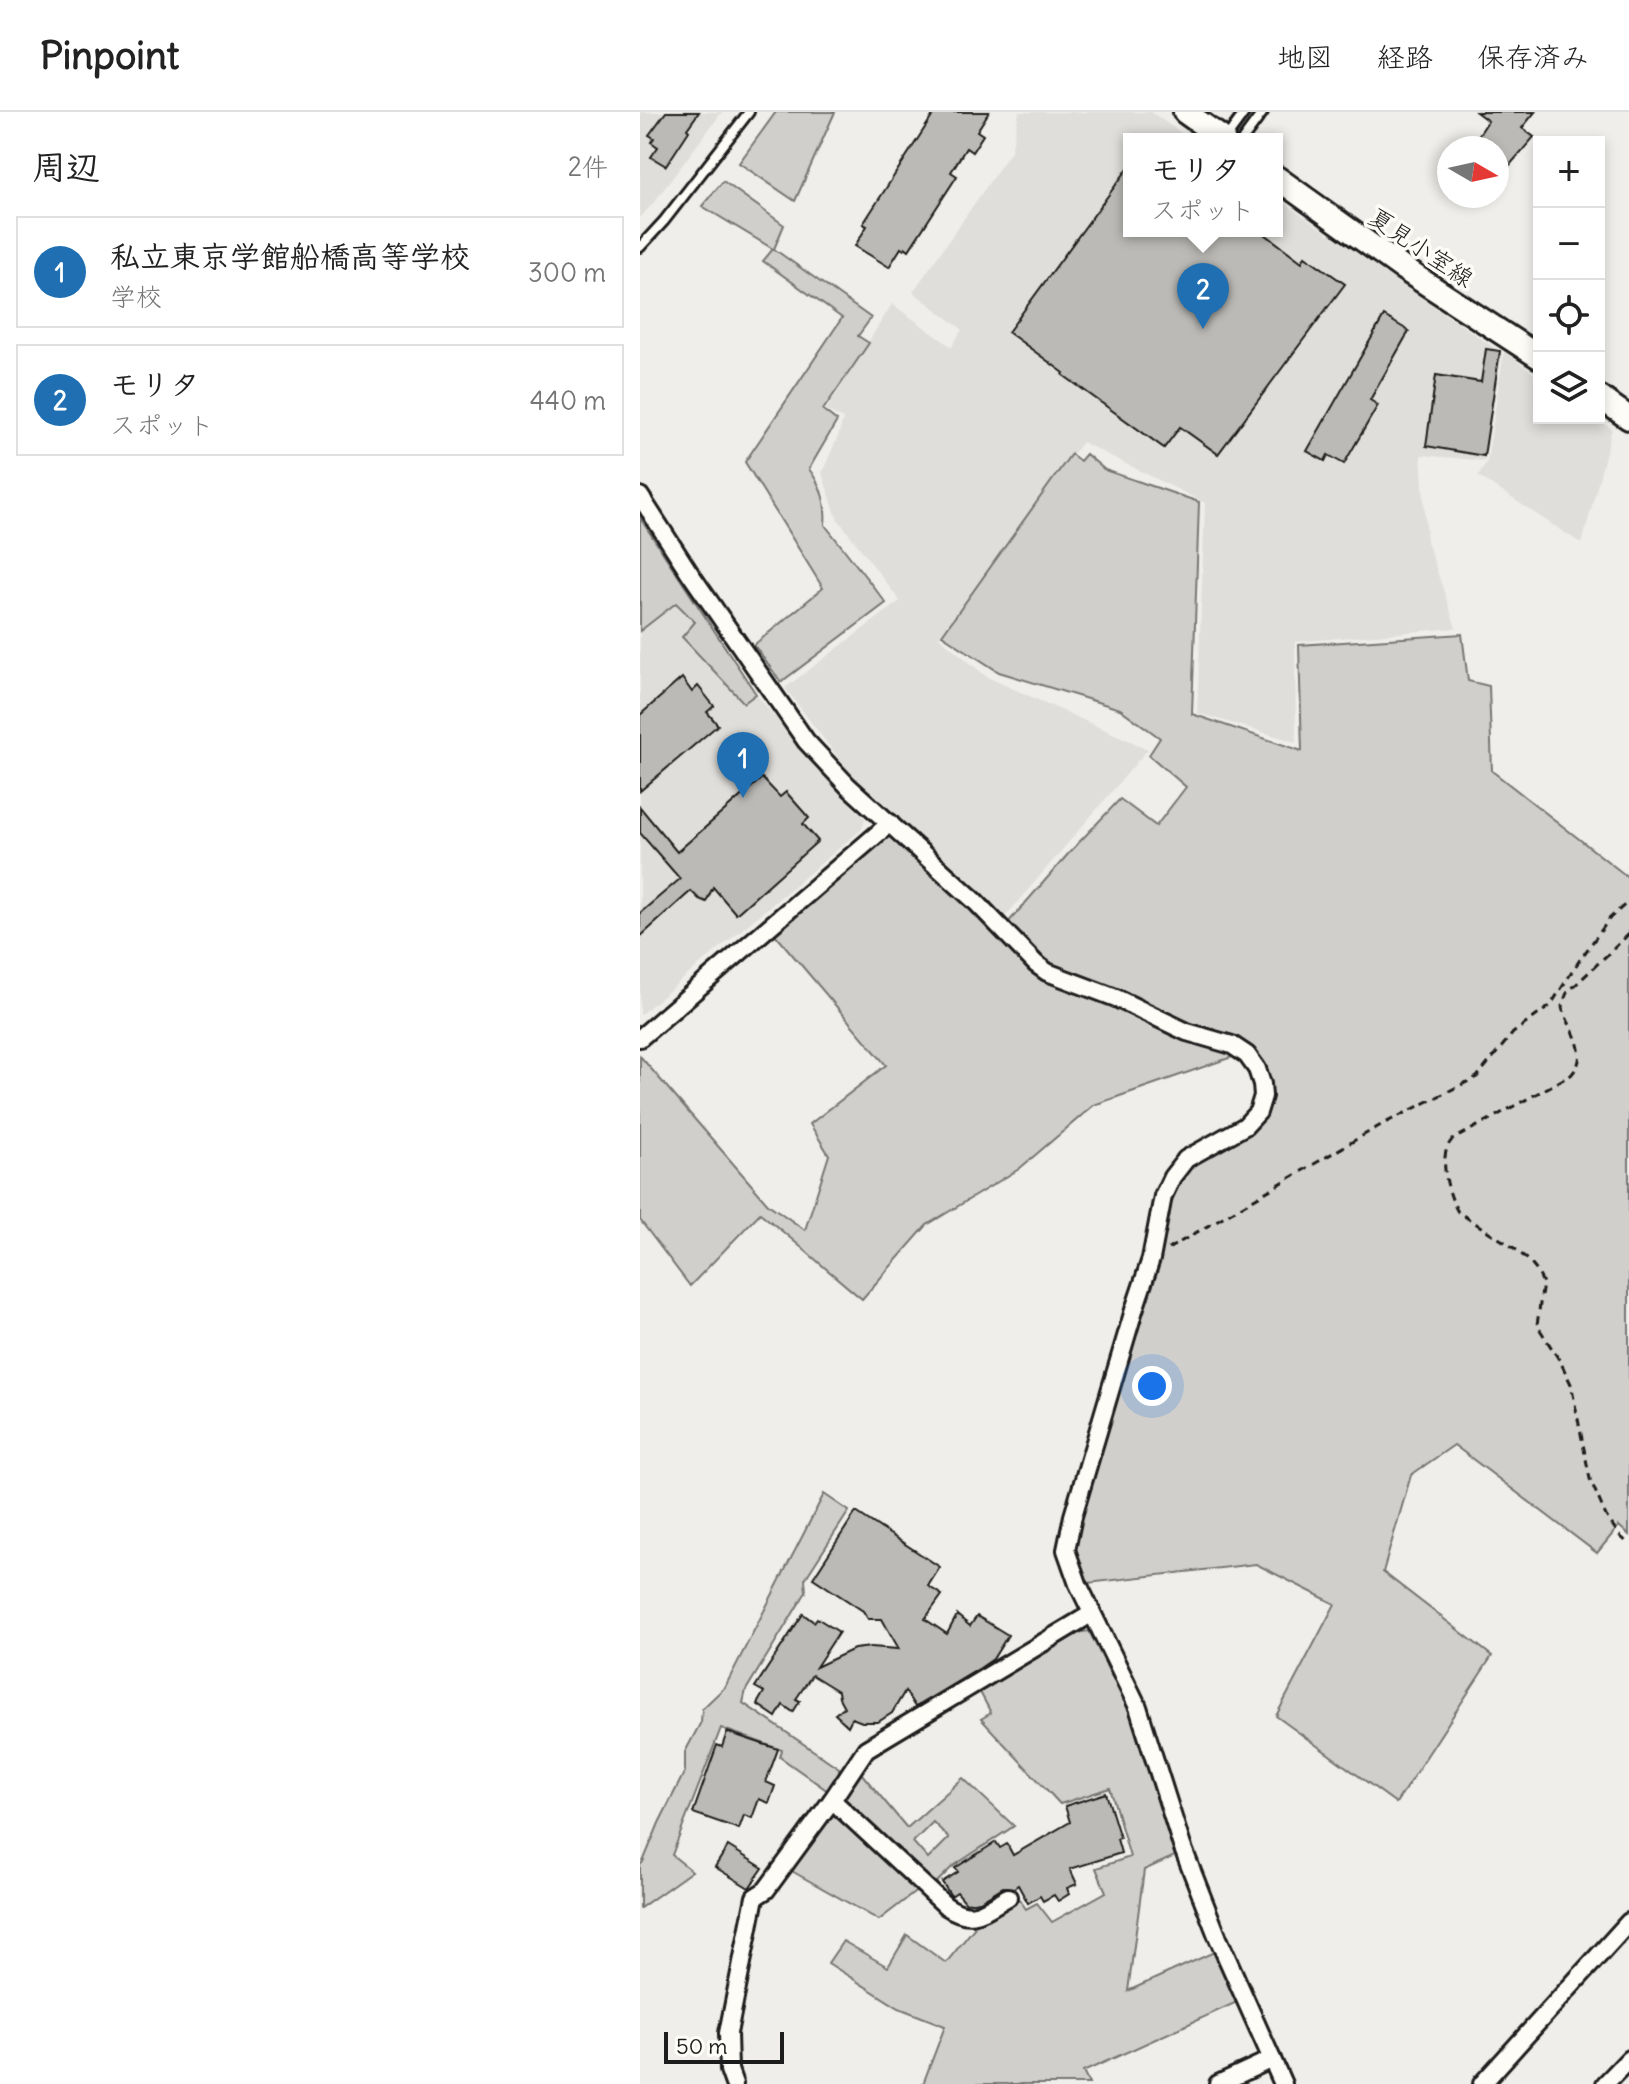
<!DOCTYPE html>
<html lang="ja">
<head>
<meta charset="utf-8">
<style>
	:root { --surface:#fff; --page:#f2f2f2; --text:#222; --muted:#767676; --line:#e0e0e0; --accent:#1f6fb2 }
	body { margin:0; font-family:Delius,"Klee One",sans-serif; background:var(--page); color:var(--text) }
	.controls { position:absolute; right:24px; top:24px; display:grid; overflow:hidden; border-radius:0px; box-shadow:0 4px 12px #0003 }
	.controls button { width:72px; height:72px; display:grid; place-items:center; padding:0; border:0; border-bottom:2px solid var(--line); background:var(--surface); color:var(--text); font:40px sans-serif }
	.compass { position:absolute; left:797px; top:24px; width:72px; height:72px; border-radius:50%; background:var(--surface); box-shadow:0 4px 12px #0003; rotate:99deg }
	.scale { position:absolute; left:24px; bottom:20px; width:120px; box-sizing:border-box; padding-left:8px; border:4px solid #1c1c1c; border-top:0; font-size:22px; line-height:28px; white-space:nowrap; color:#1c1c1c; -webkit-text-stroke:6px #fdfcf7; paint-order:stroke }
	.you { position:absolute; left:512px; top:1274px; width:28px; height:28px; margin:-20px; border:6px solid #fff; border-radius:50%; background:#1a73e8; box-shadow:0 0 0 12px #1a73e833 }
	.badge { display:grid; place-items:center; width:52px; height:52px; border-radius:50%; background:var(--accent); color:#fff; font-size:26px; font-weight:700 }
	.pin { position:absolute; translate:-50% -66px; filter:drop-shadow(0 2px 4px #0008) }
	.pin::after { content:''; position:absolute; top:42px; width:28px; height:24px; background:inherit; clip-path:polygon(0 0,100% 0,50% 100%) }
	.popup { position:absolute; left:483px; top:21px; width:160px; height:104px; box-sizing:border-box; display:grid; place-content:center; border-radius:0px; background:var(--surface); filter:drop-shadow(0 2px 6px #0005); font-size:26px; white-space:nowrap; color:var(--muted) }
	.popup b { font-size:30px; color:var(--text) }
	.popup::after { content:''; position:absolute; left:50%; top:100%; margin-left:-16px; border:16px solid transparent; border-top-color:var(--surface) }
	.list { margin:0; padding:0; list-style:none }
	h2 { display:flex; justify-content:space-between; align-items:center; height:104px; margin:0; padding:0 32px; font-size:34px }
	h2 small { font-size:26px; font-weight:400; color:var(--muted) }
	.list li { display:grid; grid-template-columns:52px 1fr auto; gap:24px; align-items:center; box-sizing:border-box; height:112px; margin:0 16px 16px; padding:0 16px; border:2px solid var(--line); border-radius:0px }
	.list b { display:block; font-size:30px; white-space:nowrap }
	.list p { margin:0; font-size:26px; white-space:nowrap; color:var(--muted) }
	.list em { font-size:26px; font-style:normal; color:var(--muted) }
	.icon { flex:none; width:44px; height:44px; fill:none; stroke:currentColor; stroke-width:2; stroke-linecap:round; stroke-linejoin:round }
	.map { position:relative; flex:none; width:989px; height:1972px; overflow:hidden }
	header { display:flex; align-items:center; gap:48px; box-sizing:border-box; height:112px; padding:0 40px; background:var(--surface); border-bottom:2px solid var(--line) }
	header strong { font-size:38px }
	nav { display:flex; gap:44px; margin-inline-start:auto; font-size:28px }
	main { display:flex }
	aside { flex:1; background:var(--surface) }
	.map>svg:first-child { display:block }
	.built { fill:#e0deda }
	.green { fill:#d0cfcc; stroke:#767674; stroke-width:2; fill-rule:evenodd }
	.building { fill:#bbbab6; stroke:#1c1c1c; stroke-width:2 }
	.lines { fill:none; stroke-linecap:round; stroke-linejoin:round }
	.lane-casing { stroke:#1c1c1c; stroke-width:14 }
	.street-casing { stroke:#1c1c1c; stroke-width:22 }
	.secondary-casing { stroke:#1c1c1c; stroke-width:28 }
	.path { stroke:#1c1c1c; stroke-width:3; stroke-dasharray:8 6; stroke-linecap:butt }
	.lane { stroke:#fdfcf7; stroke-width:8 }
	.street { stroke:#fdfcf7; stroke-width:16 }
	.secondary { stroke:#fdfcf7; stroke-width:22 }
	.labels { text-anchor:middle; stroke-width:7; stroke-linejoin:round; paint-order:stroke }
	.street-label { font-size:24px; fill:#1c1c1c; stroke:#fdfcf7 }
</style>
</head>
<body>
<header>
<strong>Pinpoint</strong>
<nav><a>地図</a><a>経路</a><a>保存済み</a></nav>
</header>
<main>
<aside>
<h2>周辺<small>2件</small></h2>
<ul class="list">
<li><span class="badge">1</span><div><b>私立東京学館船橋高等学校</b><p>学校</p></div><em>300 m</em></li>
<li><span class="badge">2</span><div><b>モリタ</b><p>スポット</p></div><em>440 m</em></li>
</ul>
</aside>
<div class="map">
<svg width="989" height="1972" viewBox="0 0 989 1972">
	<rect width="100%" height="100%" fill="#f0eeea"/>
	<filter id="ink" filterUnits="userSpaceOnUse"><feTurbulence type="fractalNoise" baseFrequency=".0125" numOctaves="2"/><feDisplacementMap in="SourceGraphic" scale="16" xChannelSelector="R" yChannelSelector="G"/><feConvolveMatrix kernelMatrix="1 2 1 2 8 2 1 2 1" color-interpolation-filters="sRGB"/></filter>
	<g filter="url(#ink)">
		<!-- built -->
		<g class="built">
			<path d="M0,0H82L15,89L0,106Z"/>
			<path d="M379,0H511L550,27H489V119H637V86L862,241L845,349L781,343L787,429L816,516L655,530L656,630L557,601L565,391L442,330L299,525L347,565L508,637L365,805L216,669L145,576L260,489L197,406L182,361L199,322L203,307L186,298L252,192L312,235L322,217L273,180L371,39Z"/>
			<path d="M864,239L899,265V306H956L972,317L942,432L838,364L847,349Z"/>
			<path d="M35,490L56,510L42,525L104,591L116,582L185,666L225,706L222,717L0,903V519Z"/>
		</g>
		<!-- green -->
		<g class="green">
			<path d="M136,0H195L155,89L99,51Z"/>
			<path d="M83,69L144,113L134,137L231,206L218,224L229,231L183,298L197,309L169,357C181,373 187,392 185,413L246,491L141,570L114,533L183,476L105,350L202,206L123,149L133,137L62,94Z"/>
			<path d="M431,342L440,349L446,342L465,358L559,390L552,602L662,639L659,533L822,522L828,569L849,574L852,659L989,766V1423L979,1414L957,1441L814,1333L771,1363L743,1460L852,1544L756,1691L636,1604L695,1492L616,1452L448,1471L433,1431L522,1135L534,1077L547,1055L631,985V971L623,949L611,934L593,923L550,912L480,880L411,854L367,812L429,741L480,687L516,714L546,675L509,643L520,626L480,597L359,560L302,523Z"/>
			<path d="M0,406L116,582L104,591L42,525L55,510L36,491L0,519Z"/>
			<path d="M246,723L255,724L400,863L598,943L454,993L379,1057L287,1113L222,1187C188,1159 155,1129 120,1101L50,1174L0,1108V944L128,1092L165,1118L189,1043L170,1012L246,953L134,821Z"/>
			<path d="M184,1382L209,1399L165,1467L166,1480L106,1578L103,1591L199,1656V1662L188,1679L140,1645L142,1638L81,1616L32,1743L52,1759L0,1796V1753L3,1750L19,1711L45,1659V1640L61,1610L62,1597L85,1575Z"/>
			<path d="M449,1519L489,1599L535,1744L504,1758L488,1879L574,1840L597,1890L443,1960L449,1972H283L305,1914L259,1896L188,1851L203,1829L248,1855L267,1823L306,1851L335,1815L331,1812L351,1804L377,1784L386,1797L397,1791L412,1810L466,1780L456,1756L490,1745L470,1676L420,1692L341,1607L351,1601L340,1580L437,1521Z"/>
			<path d="M221,1661L267,1716L323,1666L374,1714L312,1755L295,1772L252,1731L201,1688ZM293,1710L309,1726L288,1747L273,1730Z"/>
			<path d="M190,1702H198L278,1778L239,1808L150,1758Z"/>
		</g>
		<!-- building -->
		<g class="building">
			<path d="M26,0H59L47,17L49,19L26,54L11,45L18,35L11,30L14,26L9,23Z"/>
			<path d="M295,0H349L337,19L343,23L332,40L326,36L311,60L317,64L269,138L265,135L264,138L261,136L249,155L215,134L227,114L223,112Z"/>
			<path d="M836,0H895L882,16L894,25L857,68V36H830L848,9Z"/>
			<path d="M489,55V119H621L662,150L665,144L705,172L578,342L540,315L524,336L423,263L424,261L368,220Z"/>
			<path d="M744,204L769,219L730,288L738,293L704,352L688,343L685,349L667,339Z"/>
			<path d="M846,237L860,239L844,344L786,334L796,263L841,270Z"/>
			<path d="M42,566L52,580L58,574L74,594L67,600L78,613L0,679V603Z"/>
			<path d="M122,666L140,685L146,680L169,706L163,712L178,729L96,802L73,775L66,790L59,787L51,779L0,825V801L40,767L0,721V695L37,740Z"/>
			<path d="M216,1400L300,1455L288,1474L302,1483L285,1507L307,1522L317,1503L330,1514L337,1504L368,1523L353,1547L340,1556L275,1595L265,1579L252,1601L238,1610H222L212,1606L208,1614L195,1602L204,1595L199,1586L198,1579L172,1563L156,1587L160,1589L153,1600L143,1593L136,1605L117,1592L124,1580L115,1575L163,1502L174,1510L177,1506L199,1520L176,1555L214,1537L231,1535L259,1537L242,1507H228L223,1499L173,1466Z"/>
			<path d="M87,1620L138,1637L126,1670L135,1674L129,1691L119,1687L112,1706L104,1703L99,1717L53,1701L77,1633L82,1635Z"/>
			<path d="M466,1681L480,1726L477,1727L481,1741L430,1757L437,1772L427,1776L429,1782L418,1789L414,1783L403,1789L400,1784L388,1791L378,1773L374,1776L363,1775L340,1789L326,1791L317,1780L311,1784L302,1770L318,1760L315,1756L356,1730L360,1736L367,1732L373,1743L430,1710L425,1694Z"/>
			<path d="M88,1734L123,1756L109,1776L75,1755Z"/>
		</g>
		<g class="lines">
			<!-- lane casing -->
			<g class="lane-casing">
				<g id="lane">
					<path d="M586,26L605,0"/>
					<path d="M603,27L623,0"/>
					<path d="M0,135L24,109L109,0"/>
				</g>
			</g>
			<!-- street casing -->
			<g class="street-casing">
				<g id="street">
					<path d="M0,384L49,460L166,629L208,674L335,789L396,852L407,860L476,886L547,920L592,933L607,943L617,957L622,972L623,984L618,1000L605,1014L546,1047L532,1065L523,1084L511,1147L494,1198L433,1404L426,1438L438,1472L498,1595L542,1734L578,1826L643,1972"/>
					<path d="M0,926L250,711"/>
					<path d="M192,1688L306,1794C333,1812 343,1799 368,1785"/>
					<path d="M94,1972L89,1958L88,1921L115,1785L126,1778L192,1688L226,1637L451,1502"/>
					<path d="M578,1972L632,1947"/>
					<path d="M842,1972L989,1810"/>
					<path d="M965,1972L989,1947"/>
				</g>
			</g>
			<!-- secondary casing -->
			<g class="secondary-casing">
				<g id="secondary">
					<path d="M545,0L583,27"/>
					<path d="M637,66L761,155L899,245"/>
					<path d="M959,285L989,306"/>
				</g>
			</g>
			<!-- path -->
			<g class="path">
				<path d="M989,822L927,881C926,882 923,893 922,894C922,899 925,903 927,907C936,926 948,945 931,963L812,1028C797,1043 808,1083 818,1100L874,1136L887,1147L897,1159L903,1171L897,1213L920,1249L931,1272L950,1367L966,1404L980,1424L989,1432"/>
				<path d="M528,1137L741,1013L837,965L873,921L910,894L939,849L970,806L989,789"/>
			</g>
			<!-- lane -->
			<use href="#lane" class="lane"/>
			<!-- street -->
			<use href="#street" class="street"/>
			<!-- secondary -->
			<use href="#secondary" class="secondary"/>
		</g>
	</g>
	<g class="labels">
		<!-- street labels -->
		<g class="street-label">
			<text transform="translate(781 136) rotate(34)" y="8">夏見小室線</text>
		</g>
	</g>
</svg>
<div class="controls">
<button>+</button>
<button>−</button>
<button><svg class="icon" aria-label="locate" viewBox="0 0 24 24"><circle cx="12" cy="12" r="6"/><path d="M12 2v4M12 18v4M2 12h4M18 12h4"/></svg></button>
<button><svg class="icon" aria-label="layers" viewBox="0 0 24 24"><path d="M12 4l9 5-9 5-9-5zM3 14l9 5 9-5"/></svg></button>
</div>
<svg class="compass" viewBox="-18 -18 36 36"><path d="M0-13l5 13h-10z" fill="#e53935"/><path d="M0 13l5-13h-10z" fill="#767676"/></svg>
<div class="scale">50 m</div>
<div class="you"></div>
<div class="pin badge" style="left:103px;top:686px">1</div>
<div class="pin badge" style="left:563px;top:217px">2</div>
<div class="popup"><b>モリタ</b>スポット</div>
</div>
</main>
</body>
</html>
